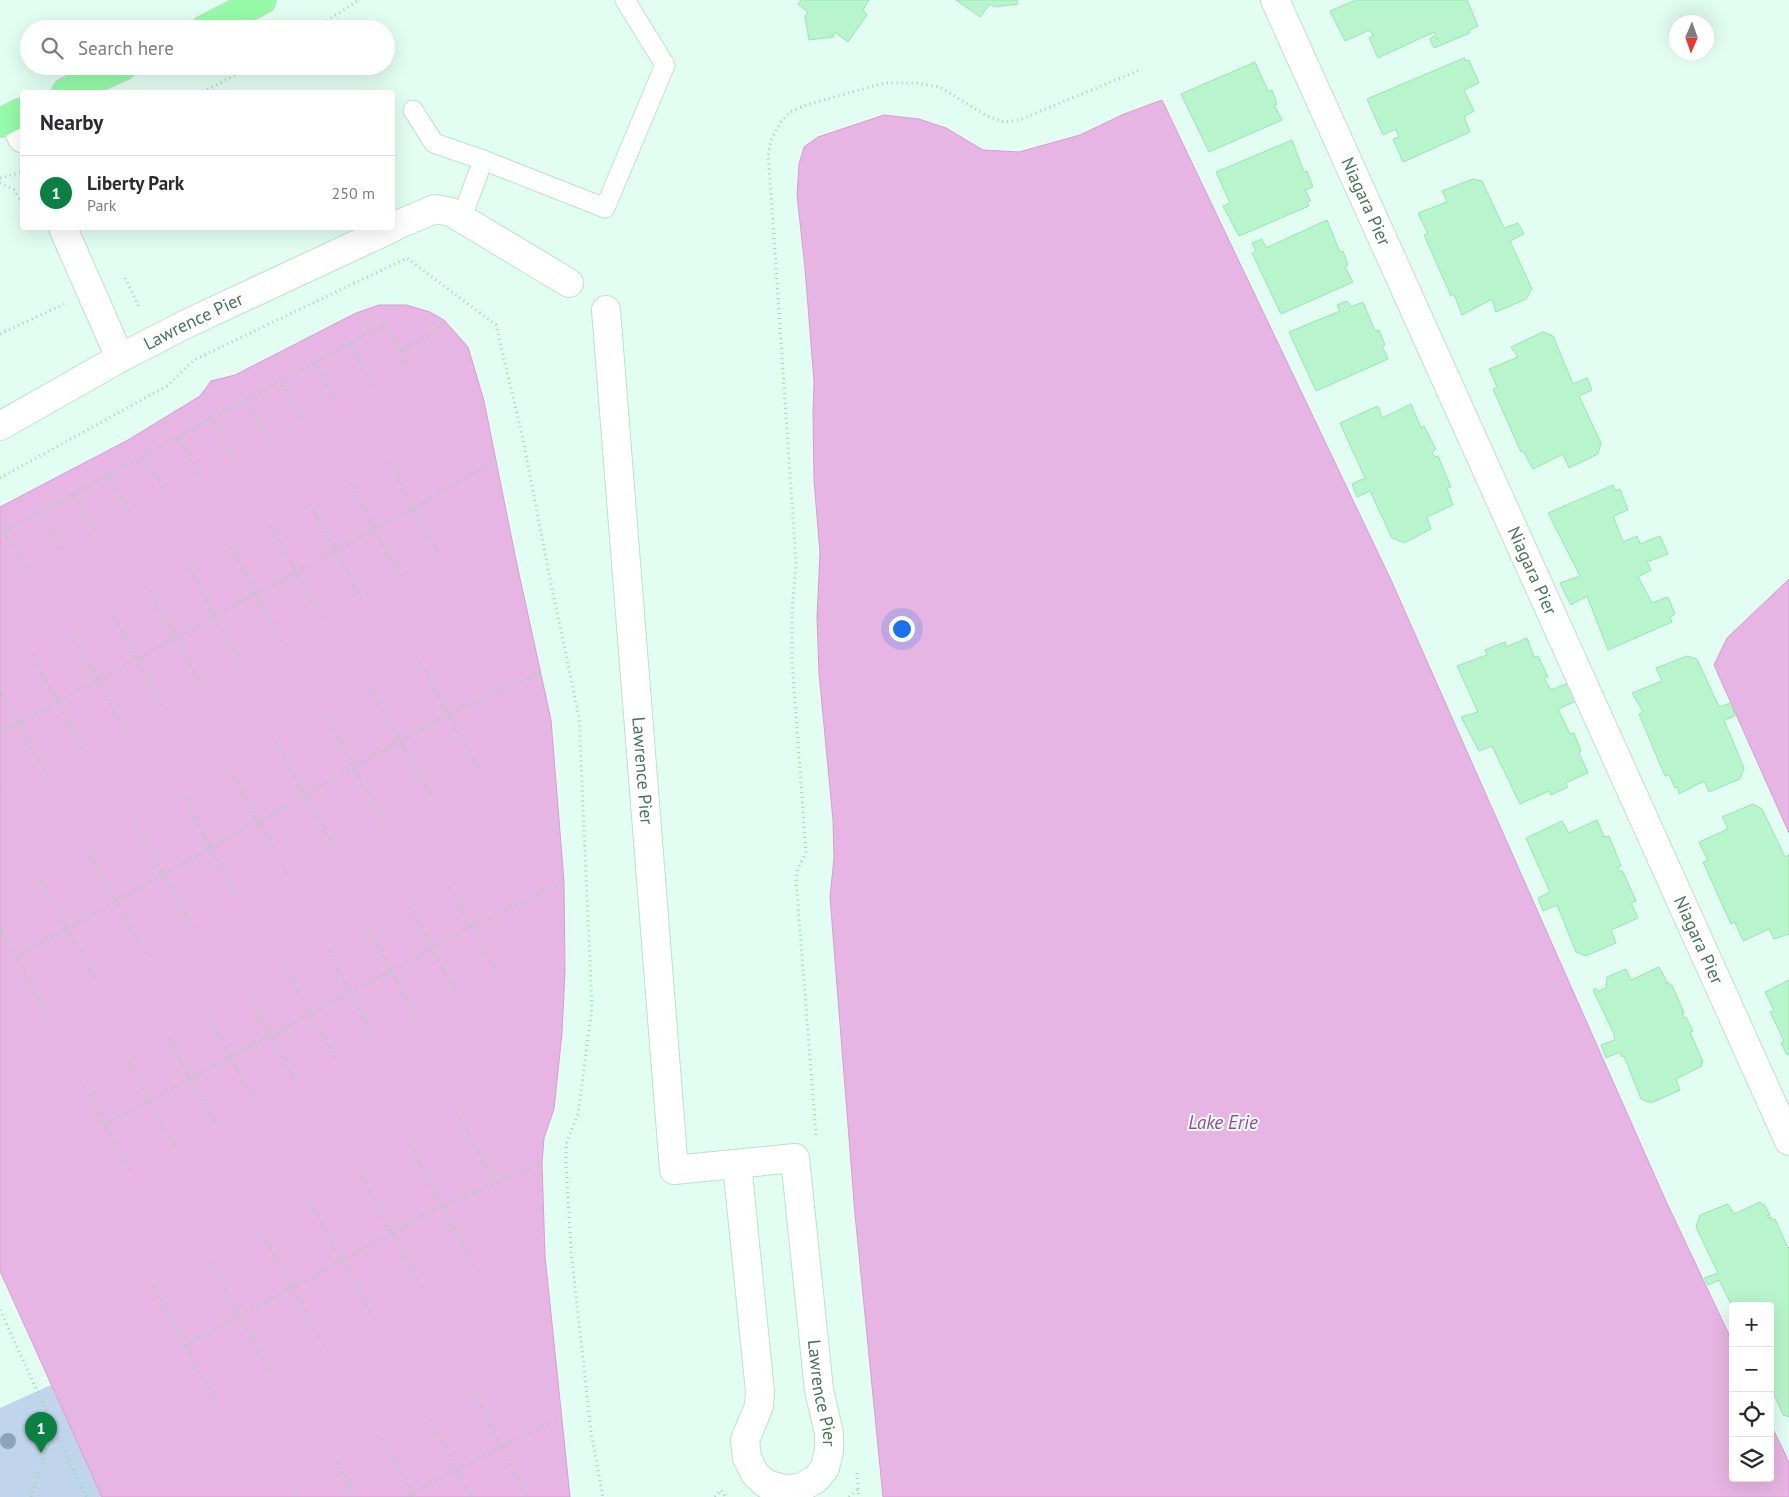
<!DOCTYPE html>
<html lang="en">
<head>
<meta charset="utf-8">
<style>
	:root { --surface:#fff; --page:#f2f2f3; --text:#2b2b33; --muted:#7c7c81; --line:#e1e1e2; --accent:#0b8043 }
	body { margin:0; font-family:"PT Sans",sans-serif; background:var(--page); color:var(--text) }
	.controls { position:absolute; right:15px; bottom:15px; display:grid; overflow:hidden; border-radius:5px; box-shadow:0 5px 20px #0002 }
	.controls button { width:45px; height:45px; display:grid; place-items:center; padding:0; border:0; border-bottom:1px solid var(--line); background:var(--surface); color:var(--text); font:25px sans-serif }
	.compass { position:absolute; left:1669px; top:15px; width:45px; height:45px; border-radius:50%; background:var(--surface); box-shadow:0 5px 20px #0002; rotate:182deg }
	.you { position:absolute; left:901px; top:628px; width:18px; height:18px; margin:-12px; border:4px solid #fff; border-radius:50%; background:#1a73e8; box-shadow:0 0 0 8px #1a73e833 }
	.badge { display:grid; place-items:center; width:32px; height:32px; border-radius:50%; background:var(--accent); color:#fff; font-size:16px; font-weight:700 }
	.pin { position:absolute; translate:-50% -41px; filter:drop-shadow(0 1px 2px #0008) }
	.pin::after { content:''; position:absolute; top:26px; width:18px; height:15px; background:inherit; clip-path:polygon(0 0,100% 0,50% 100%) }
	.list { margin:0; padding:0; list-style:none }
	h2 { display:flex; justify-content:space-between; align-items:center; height:65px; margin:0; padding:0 20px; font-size:21px }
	h2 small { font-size:16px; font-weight:400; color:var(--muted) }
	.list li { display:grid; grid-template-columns:32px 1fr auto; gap:15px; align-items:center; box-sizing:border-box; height:75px; padding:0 20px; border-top:1px solid var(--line) }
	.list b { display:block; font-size:19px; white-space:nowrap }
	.list p { margin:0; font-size:16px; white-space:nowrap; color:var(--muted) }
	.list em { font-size:16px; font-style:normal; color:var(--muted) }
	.icon { flex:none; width:28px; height:28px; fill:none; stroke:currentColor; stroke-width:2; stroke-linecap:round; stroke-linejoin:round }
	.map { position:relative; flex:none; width:1789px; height:1497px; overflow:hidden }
	.search { position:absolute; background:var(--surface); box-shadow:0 5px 20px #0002; left:20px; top:20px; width:375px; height:55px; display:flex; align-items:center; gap:12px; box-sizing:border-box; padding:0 18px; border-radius:28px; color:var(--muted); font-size:19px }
	.panel { position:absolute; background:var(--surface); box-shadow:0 5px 20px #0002; left:20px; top:90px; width:375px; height:140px; border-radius:5px }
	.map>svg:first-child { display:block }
	.green { fill:#c0d4eb }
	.water { fill:#e7b5e3; stroke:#da9bd4 }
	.building { fill:#b8f4cc; stroke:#98e7b1 }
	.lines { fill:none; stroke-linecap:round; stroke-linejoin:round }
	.lane-casing { stroke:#bde2cc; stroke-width:21 }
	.street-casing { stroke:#bde2cc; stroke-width:30 }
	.highway-casing { stroke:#cfdbd3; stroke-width:30 }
	.path { stroke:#9bd9af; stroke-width:3; stroke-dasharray:1 4; stroke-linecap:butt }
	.lane { stroke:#fff; stroke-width:19 }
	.street { stroke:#fff; stroke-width:28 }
	.highway { stroke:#95fba9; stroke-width:28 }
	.tree { fill:#8ba4b7 }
	.labels { text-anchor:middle; stroke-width:4; stroke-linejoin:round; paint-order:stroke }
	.street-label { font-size:18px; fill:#477655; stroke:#e9fff5 }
	.water-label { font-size:19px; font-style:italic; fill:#a04897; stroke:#e9fff5 }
</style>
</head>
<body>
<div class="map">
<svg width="1789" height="1497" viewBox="0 0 1789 1497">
	<rect width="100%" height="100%" fill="#e2fdf1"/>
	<!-- green -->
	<path class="green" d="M51,1385L102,1497H0V1408Z"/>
	<!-- water -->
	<g class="water">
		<path d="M1162,100L1391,580L1665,1199L1733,1343V1478H1770V1423L1789,1462V1497H883L855,1214L830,897L834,858L833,820L819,673L817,617L820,553L814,480L813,414L814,382L805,268L797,195L799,164L804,147L818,137L884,115L919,119L946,128L983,150L1019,152L1080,135L1124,114Z"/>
		<path d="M379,305H406L430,312L444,320L468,347L484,401L516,560L551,720L564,882L565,972L562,1033L554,1109L544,1138L542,1163L545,1256L570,1497H102L0,1271V507L128,440L200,396L211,381L235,375L356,313Z"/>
		<path d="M1789,579V833L1714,665L1727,638Z"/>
	</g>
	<!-- building -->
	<g class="building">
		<path d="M801,0H869L863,10L867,15L848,42L835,32L833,37L809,40L805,16L808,12L798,4Z"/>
		<path d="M956,0H1017L1018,4L995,7L990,4L980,17Z"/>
		<path d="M1356,0H1467L1478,26L1469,30L1470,33L1434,48L1430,39L1433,36L1438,40L1434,32L1378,58L1369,38L1373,36L1370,30L1345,41L1330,11Z"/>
		<path d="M1464,58L1465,61L1469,60L1479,83L1464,90L1474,111L1464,117L1470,132L1403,162L1393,139L1399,137L1396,129L1383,135L1367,99Z"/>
		<path d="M1255,62L1268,91L1272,90L1277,104L1274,105L1282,120L1209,152L1181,94Z"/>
		<path d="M1292,140L1304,172L1307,171L1313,187L1305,190L1311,201L1307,202L1309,206L1239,236L1223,206L1230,203L1216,172Z"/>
		<path d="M1473,179L1482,181L1504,228L1518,223L1524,234L1510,241L1532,289L1526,299L1496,312L1492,299L1462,315L1454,294L1451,296L1424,235L1428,234L1418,213L1447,202L1442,191Z"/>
		<path d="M1327,220L1340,252L1343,251L1348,265L1345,267L1353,282L1281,314L1252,253L1256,251L1252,243L1262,239L1266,248Z"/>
		<path d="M1347,301L1351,307L1363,302L1375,331L1379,330L1385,345L1382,346L1388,359L1316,391L1289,332L1340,311L1337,305Z"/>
		<path d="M1543,332L1553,336L1573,384L1587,378L1592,390L1579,396L1601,443L1598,454L1569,468L1563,454L1533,469L1523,451L1521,452L1493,389L1497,387L1489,369L1518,357L1511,347Z"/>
		<path d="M1411,404L1421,428L1424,426L1436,449L1432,453L1435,457L1438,456L1451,487L1447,488L1453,505L1427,517L1431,529L1404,543L1392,538L1370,491L1357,497L1352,484L1365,478L1340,423L1378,406L1382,418Z"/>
		<path d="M1613,485L1615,491L1620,489L1628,510L1613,516L1623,542L1637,536L1640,544L1660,536L1668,554L1647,562L1651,570L1638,577L1652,603L1668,597L1675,614L1670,617L1672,622L1608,650L1587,596L1571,605L1560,583L1580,576L1548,513Z"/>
		<path d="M1527,638L1534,657L1538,656L1548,677L1544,678L1551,690L1568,683L1576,701L1558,709L1570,734L1574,733L1581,751L1579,753L1588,773L1565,783L1568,787L1551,795L1549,791L1520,804L1492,746L1479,751L1461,717L1478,712L1457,666L1487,655L1485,650L1505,642L1506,647Z"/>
		<path d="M1687,656L1697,659L1719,707L1731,703L1735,716L1724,720L1744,768L1740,779L1709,792L1704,781L1679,794L1678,787L1675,788L1669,775L1665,776L1639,714L1643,712L1632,693L1662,681L1656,668Z"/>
		<path d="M1753,804L1762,809L1785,857L1789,855V934L1774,939L1769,929L1743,941L1735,922L1731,924L1703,862L1708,861L1699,842L1728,829L1722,817Z"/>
		<path d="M1597,820L1604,837L1609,836L1621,866L1617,867L1620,871L1623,872L1636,901L1631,903L1638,918L1611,930L1616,943L1586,956L1576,952L1557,905L1543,911L1538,898L1550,892L1526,838L1562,821L1569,833Z"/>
		<path d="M1659,967L1666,980V984L1668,982L1670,985H1672L1684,1013H1682L1684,1018L1686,1017L1693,1031L1690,1032L1703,1062L1701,1063L1702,1066L1676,1079L1680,1090L1651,1103L1641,1099L1624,1056L1622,1057L1619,1052L1606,1058L1601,1045L1615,1040L1614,1034L1593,990L1596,988L1598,991L1606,988L1607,977L1626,969L1631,980Z"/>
		<path d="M1789,980V1054L1787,1055L1781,1043L1784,1041L1770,1012L1774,1011L1765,992Z"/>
		<path d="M1760,1202L1762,1205L1764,1204L1770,1215H1767L1769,1218L1771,1217L1772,1220L1775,1219L1788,1248L1789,1247V1417L1783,1415L1770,1385V1306H1733V1308L1719,1280L1708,1285L1704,1278L1718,1273L1696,1227L1700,1215L1728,1204L1734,1214Z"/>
	</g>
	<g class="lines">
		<!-- lane casing -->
		<g class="lane-casing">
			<g id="lane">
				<path d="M413,110L434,143L483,160L605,208L665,65L625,0"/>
				<path d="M462,217L483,160"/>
			</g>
		</g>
		<!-- street casing -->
		<g class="street-casing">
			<g id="street">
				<path id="s1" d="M1275,0L1789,1141"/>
				<path d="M12,117L22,138"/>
				<path d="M392,227L435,209L451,212L569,283"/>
				<path d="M63,228L120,358"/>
				<path id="s2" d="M606,310L674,1170L795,1158L819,1390L829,1433V1451L825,1468L816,1479L800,1488L783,1489L766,1484L755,1474L747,1458L745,1440L759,1406L760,1392L737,1164"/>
				<path id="s3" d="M0,426L120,358L184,325L392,228"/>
			</g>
		</g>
		<!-- highway casing -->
		<g class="highway-casing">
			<g id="highway">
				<path d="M205,29L262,0"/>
				<path d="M66,92L123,66"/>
				<path d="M0,123L22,112"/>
			</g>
		</g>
		<!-- path -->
		<g class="path">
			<path d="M314,29L359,0"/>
			<path d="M203,92L252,66"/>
			<path d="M0,178L22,172"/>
			<path d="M0,183L14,190L22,202"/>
			<path d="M125,278L139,307"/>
			<path d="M0,334L64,304"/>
			<path d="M350,344L372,385"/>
			<path d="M400,351L407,367"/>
			<path d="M316,362L338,404"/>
			<path d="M281,381L304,422"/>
			<path d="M247,400L269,440"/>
			<path d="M212,418L234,459"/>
			<path d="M178,437L200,477"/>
			<path d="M144,456L166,496"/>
			<path d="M389,462L440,556"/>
			<path d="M108,475L130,514"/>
			<path d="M0,478L167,386L194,360L407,258L496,325L522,435L550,579L579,717L592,1008L578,1114L566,1144V1161L571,1250L591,1432L603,1497"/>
			<path d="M350,483L401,577"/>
			<path d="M74,494L95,533"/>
			<path d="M310,505L361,598"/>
			<path d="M40,512L61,552"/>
			<path d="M271,526L322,620"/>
			<path d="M5,531L27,571"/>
			<path d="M0,534L386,324L400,351L433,334L444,320"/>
			<path d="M231,548L282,641"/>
			<path d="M190,569L240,663"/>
			<path d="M150,591L201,684"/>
			<path d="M111,612L162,706"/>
			<path d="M72,634L123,727"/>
			<path d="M32,655L83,749"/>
			<path d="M419,662L478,768"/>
			<path d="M371,689L431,795"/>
			<path d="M0,690L44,771"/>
			<path d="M324,715L384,821"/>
			<path d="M0,733L414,508L496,460"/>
			<path d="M275,742L334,847"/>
			<path d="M228,768L288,874"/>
			<path d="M0,789L1,792"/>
			<path d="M182,794L239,901"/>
			<path d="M134,821L193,927"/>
			<path d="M86,848L146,954"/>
			<path d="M38,877L96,980"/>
			<path d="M449,887L497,974"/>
			<path d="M410,908L457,995"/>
			<path d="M0,929L45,1009"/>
			<path d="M368,929L417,1017"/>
			<path d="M328,951L375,1039"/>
			<path d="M16,957L448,715L541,672"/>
			<path d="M288,973L336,1060"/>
			<path d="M248,995L296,1082"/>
			<path d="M208,1016L256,1103"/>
			<path d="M169,1038L216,1125"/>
			<path d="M128,1062L174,1146"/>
			<path d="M84,1086L130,1170"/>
			<path d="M459,1118L495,1182"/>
			<path d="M105,1125L471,927L564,882"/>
			<path d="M816,1135L796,879L798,869L806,852L792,662V612L796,563L770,179L768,156L771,140L780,123L790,112L806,105L884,83H915L940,87L987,116L1004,122L1019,120L1142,69"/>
			<path d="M409,1145L474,1265"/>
			<path d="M359,1173L424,1292"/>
			<path d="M309,1200L374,1319"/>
			<path d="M259,1227L326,1350"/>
			<path d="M208,1258L271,1374"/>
			<path d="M154,1287L217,1404"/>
			<path d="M0,1310L86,1497"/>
			<path d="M186,1345L442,1206L542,1163"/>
			<path d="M474,1393L528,1497"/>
			<path d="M428,1415L470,1497"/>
			<path d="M383,1439L414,1497"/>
			<path d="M338,1463L356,1497"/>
			<path d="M857,1473L859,1497"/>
			<path d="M293,1488L298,1497"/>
			<path d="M31,1497L47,1446L58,1440"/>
			<path d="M404,1497L532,1431L562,1418"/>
			<path d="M715,1497L721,1490L726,1497"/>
			<path d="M849,1497L858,1489"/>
		</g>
		<!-- lane -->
		<use href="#lane" class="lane"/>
		<!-- street -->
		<use href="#street" class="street"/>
		<!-- highway -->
		<use href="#highway" class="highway"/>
	</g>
	<!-- trees -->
	<circle class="tree" cx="8" cy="1441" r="8"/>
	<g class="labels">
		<!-- street labels -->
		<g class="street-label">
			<text dy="6" stroke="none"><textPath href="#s1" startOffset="221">Niagara Pier</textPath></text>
			<text dy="6" stroke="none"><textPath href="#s3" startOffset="220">Lawrence Pier</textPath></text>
			<text dy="6" stroke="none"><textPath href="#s1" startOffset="626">Niagara Pier</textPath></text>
			<text dy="6" stroke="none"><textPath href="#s2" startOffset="462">Lawrence Pier</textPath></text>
			<text dy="6" stroke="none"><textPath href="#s1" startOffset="1031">Niagara Pier</textPath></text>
			<text dy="6" stroke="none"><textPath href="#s2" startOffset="1221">Lawrence Pier</textPath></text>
		</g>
		<!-- water labels -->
		<g class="water-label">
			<text x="1223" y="1129">Lake Erie</text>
		</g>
	</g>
</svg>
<div class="controls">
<button>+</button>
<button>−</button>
<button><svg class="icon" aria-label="locate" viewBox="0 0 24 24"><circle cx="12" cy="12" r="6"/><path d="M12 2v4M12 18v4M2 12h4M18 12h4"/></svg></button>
<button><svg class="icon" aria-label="layers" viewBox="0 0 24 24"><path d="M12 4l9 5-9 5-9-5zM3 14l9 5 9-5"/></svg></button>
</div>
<svg class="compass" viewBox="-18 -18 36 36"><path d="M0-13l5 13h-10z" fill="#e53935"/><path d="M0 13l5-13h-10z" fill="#7c7c81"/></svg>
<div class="you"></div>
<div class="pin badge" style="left:41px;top:1453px">1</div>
<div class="search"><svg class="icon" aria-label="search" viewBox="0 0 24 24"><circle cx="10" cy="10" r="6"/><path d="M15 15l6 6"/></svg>Search here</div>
<section class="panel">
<h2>Nearby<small></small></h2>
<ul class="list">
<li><span class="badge">1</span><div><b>Liberty Park</b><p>Park</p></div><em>250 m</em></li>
</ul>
</section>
</div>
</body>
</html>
